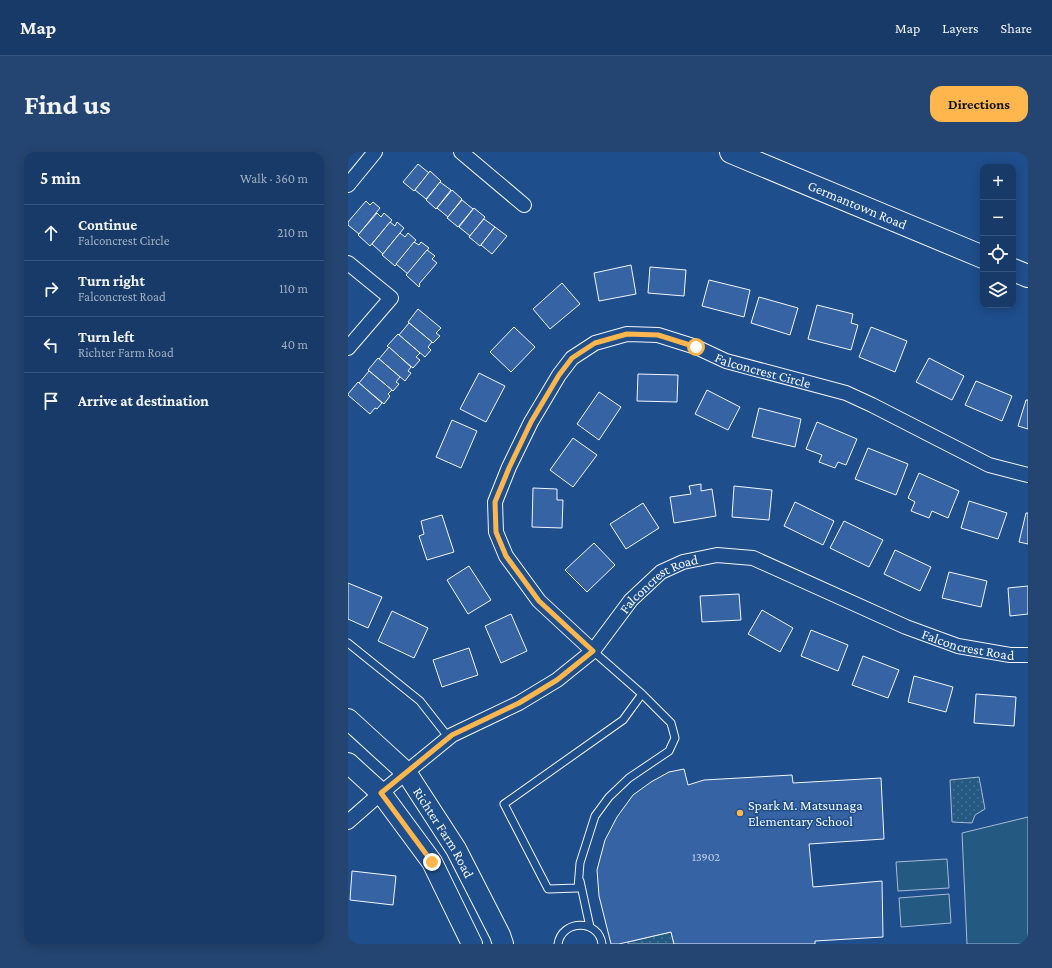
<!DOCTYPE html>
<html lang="en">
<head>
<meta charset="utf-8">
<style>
	:root { --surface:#173a69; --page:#244571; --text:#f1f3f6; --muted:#9eadc0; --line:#36547d; --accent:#ffb74d }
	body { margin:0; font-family:"Crimson Pro",serif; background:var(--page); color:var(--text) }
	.controls { position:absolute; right:12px; top:12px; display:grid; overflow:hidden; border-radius:8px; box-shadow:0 2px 10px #0003 }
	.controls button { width:36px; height:36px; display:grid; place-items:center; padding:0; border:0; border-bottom:1px solid var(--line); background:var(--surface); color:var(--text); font:20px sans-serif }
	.stop { position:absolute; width:12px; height:12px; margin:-9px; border:3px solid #ffb74d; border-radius:50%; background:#fff }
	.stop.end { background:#ffb74d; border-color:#fff; box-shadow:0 1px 4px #0008 }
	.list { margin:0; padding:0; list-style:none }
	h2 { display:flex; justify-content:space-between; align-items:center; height:52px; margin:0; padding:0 16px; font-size:17px }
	h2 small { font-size:13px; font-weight:400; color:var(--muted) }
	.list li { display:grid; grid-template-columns:26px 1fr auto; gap:12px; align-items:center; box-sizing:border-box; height:56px; padding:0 16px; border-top:1px solid var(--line) }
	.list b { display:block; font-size:15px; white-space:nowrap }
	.list p { margin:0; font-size:13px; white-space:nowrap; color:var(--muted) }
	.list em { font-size:13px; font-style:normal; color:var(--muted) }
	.icon { flex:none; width:22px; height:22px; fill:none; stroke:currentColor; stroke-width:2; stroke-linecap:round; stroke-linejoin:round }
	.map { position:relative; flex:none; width:680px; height:792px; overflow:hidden; border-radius:12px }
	header { display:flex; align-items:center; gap:24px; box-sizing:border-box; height:56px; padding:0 20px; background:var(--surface); border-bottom:1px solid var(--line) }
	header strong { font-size:19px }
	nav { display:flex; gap:22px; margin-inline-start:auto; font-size:14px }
	.intro { display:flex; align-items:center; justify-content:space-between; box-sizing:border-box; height:96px; padding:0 24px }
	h1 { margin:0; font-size:28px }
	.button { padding:10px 18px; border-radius:12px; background:var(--accent); color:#111; font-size:14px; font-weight:700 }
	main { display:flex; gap:24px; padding:0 24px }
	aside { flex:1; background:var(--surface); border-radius:12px; box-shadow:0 2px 10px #0003 }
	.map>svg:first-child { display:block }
	.grass { fill:#245a82; stroke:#a8bbd7 }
	.park { fill:url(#park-dots); stroke:#a8bbd7 }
	.building { fill:#3563a3; stroke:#f2f6ff }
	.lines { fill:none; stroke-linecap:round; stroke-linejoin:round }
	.service-casing { stroke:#f2f6ff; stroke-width:9 }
	.minor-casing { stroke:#f2f6ff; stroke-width:16 }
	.secondary-casing { stroke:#f2f6ff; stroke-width:22 }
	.primary-casing { stroke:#f2f6ff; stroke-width:24 }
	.service { stroke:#1f4e8c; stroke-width:7 }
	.minor { stroke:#1f4e8c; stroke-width:14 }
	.secondary { stroke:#1f4e8c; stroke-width:20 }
	.primary { stroke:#1f4e8c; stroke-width:22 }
	.route { stroke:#ffb74d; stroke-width:5 }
	.poi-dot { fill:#ffb74d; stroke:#1f4e8c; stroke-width:1.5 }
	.labels { text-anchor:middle; stroke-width:3; stroke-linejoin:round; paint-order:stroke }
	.number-label { font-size:12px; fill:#c3d1e8 }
	.street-label { font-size:14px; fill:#f2f6ff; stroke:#1f4e8c }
	.poi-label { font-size:14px; fill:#f2f6ff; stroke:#1f4e8c; text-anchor:start }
</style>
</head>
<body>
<header>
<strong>Map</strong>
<nav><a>Map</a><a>Layers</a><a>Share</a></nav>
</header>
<div class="intro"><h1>Find us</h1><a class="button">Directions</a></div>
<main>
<aside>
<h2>5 min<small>Walk · 360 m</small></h2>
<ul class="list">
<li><svg class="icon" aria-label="ahead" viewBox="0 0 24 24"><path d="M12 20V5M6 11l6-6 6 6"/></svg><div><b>Continue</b><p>Falconcrest Circle</p></div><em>210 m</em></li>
<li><svg class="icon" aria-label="right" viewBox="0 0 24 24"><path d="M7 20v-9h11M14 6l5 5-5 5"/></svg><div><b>Turn right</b><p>Falconcrest Road</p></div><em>110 m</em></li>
<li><svg class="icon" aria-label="left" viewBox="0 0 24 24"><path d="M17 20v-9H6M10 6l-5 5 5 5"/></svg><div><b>Turn left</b><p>Richter Farm Road</p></div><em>40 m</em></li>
<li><svg class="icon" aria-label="arrive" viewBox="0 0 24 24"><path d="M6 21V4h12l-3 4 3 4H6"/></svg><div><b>Arrive at destination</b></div></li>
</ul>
</aside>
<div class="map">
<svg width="680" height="792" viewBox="0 0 680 792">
	<defs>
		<pattern id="park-dots" width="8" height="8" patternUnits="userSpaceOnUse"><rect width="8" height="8" fill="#245a82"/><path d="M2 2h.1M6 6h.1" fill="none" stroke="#447295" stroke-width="1.8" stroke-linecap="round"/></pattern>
	</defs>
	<rect width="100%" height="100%" fill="#1f4e8c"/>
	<!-- grass -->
	<g class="grass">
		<path d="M680,665V792H619L614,681Z"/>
		<path d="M599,707L601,736L550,739L548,710Z"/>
		<path d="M601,742L603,771L553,775L551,746Z"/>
	</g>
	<!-- park -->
	<g class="park">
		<path d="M631,625L637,657L627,663L624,671L604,670L602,628Z"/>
		<path d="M323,780L326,792H280V790Z"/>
	</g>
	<!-- building -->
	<g class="building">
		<path d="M70,12L81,21L66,39L55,30Z"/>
		<path d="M82,19L93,29L78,47L67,38Z"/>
		<path d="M92,30L103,38L88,57L78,48Z"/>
		<path d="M104,38L114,47L100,65L89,56Z"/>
		<path d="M114,48L125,57L110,75L99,66Z"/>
		<path d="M18,49L22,53L25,50L32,56L11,82L0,73V70Z"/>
		<path d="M126,56L137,65L122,84L111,75Z"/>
		<path d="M29,61L33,65L36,61L44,68L22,94L10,83Z"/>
		<path d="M136,67L147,75L132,94L121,85Z"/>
		<path d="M42,70L47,74L49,70L56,76L35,102L24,92Z"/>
		<path d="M147,75L159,84L144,102L133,93Z"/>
		<path d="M52,81L57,85L60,81L68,88L47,114L34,103Z"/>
		<path d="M66,90L71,93L73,90L81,96L60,122L48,112Z"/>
		<path d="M79,98L87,104L84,107L89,111L71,132L72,133L71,135L58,123Z"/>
		<path d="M283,113L288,142L251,149L246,121Z"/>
		<path d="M302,115L338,118L336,144L300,141Z"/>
		<path d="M361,128L402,138L396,165L354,154Z"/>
		<path d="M214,131L232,152L202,177L185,157Z"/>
		<path d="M411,145L450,156L442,183L403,171Z"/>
		<path d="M469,153L505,162L503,171L510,173L503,198L460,187Z"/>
		<path d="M70,157L93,176L88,181L92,184L85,191L60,170Z"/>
		<path d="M61,171L84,190L80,195L83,198L77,205L51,183Z"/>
		<path d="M166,175L187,195L163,220L142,200Z"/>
		<path d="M523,175L559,189L547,220L511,205Z"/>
		<path d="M50,182L72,201L68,205L72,208L65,216L39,194Z"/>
		<path d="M41,195L63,215L60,219L63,221L57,229L31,207Z"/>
		<path d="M30,206L52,225L48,230L51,232L45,239L20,218Z"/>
		<path d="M581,206L616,224L604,248L568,230Z"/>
		<path d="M21,219L44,238L40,242L42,244L36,252L11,231Z"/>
		<path d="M131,221L157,234L138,270L112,257Z"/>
		<path d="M290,222L330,223L329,250L289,249Z"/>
		<path d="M628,229L664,244L654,269L617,253Z"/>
		<path d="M10,230L34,251L29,257L27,256L22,262L0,243V242Z"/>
		<path d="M359,238L392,255L380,278L347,262Z"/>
		<path d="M251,240L273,255L251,288L229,272Z"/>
		<path d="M678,248H680V277L670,274Z"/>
		<path d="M411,256L453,267L447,295L404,285Z"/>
		<path d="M104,268L129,279L113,316L88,305Z"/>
		<path d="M469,270L509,287L498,313L490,310L487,316L471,310L474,303L458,297Z"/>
		<path d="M225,286L249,303L225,335L202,318Z"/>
		<path d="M520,296L560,312L548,343L507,327Z"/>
		<path d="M571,321L611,339L600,366L584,359L581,366L563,359L567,350L560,346Z"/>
		<path d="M353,332V339L364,337L368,364L326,371L322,345L343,342L341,334Z"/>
		<path d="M386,334L424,338L421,368L384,365Z"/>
		<path d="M185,336L209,337V348H215L214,376L184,375Z"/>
		<path d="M621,349L659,361L650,387L613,376Z"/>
		<path d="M447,350L486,369L475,393L436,374Z"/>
		<path d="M295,351L311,376L278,397L262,372Z"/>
		<path d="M678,361H680V392L671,390Z"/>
		<path d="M94,363L106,400L79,408L71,384L76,382L73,369Z"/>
		<path d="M496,369L535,388L521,415L482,396Z"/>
		<path d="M246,391L267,413L239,440L217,418Z"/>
		<path d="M547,398L583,415L572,439L536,422Z"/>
		<path d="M121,414L143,448L120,462L99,428Z"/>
		<path d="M601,420L639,429L633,455L594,446Z"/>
		<path d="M0,431L34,445L20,476L0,467Z"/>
		<path d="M680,434V462L662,464L660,436Z"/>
		<path d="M391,442L393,468L354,470L352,444Z"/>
		<path d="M414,458L445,476L432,500L400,482Z"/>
		<path d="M44,459L80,476L66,506L30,489Z"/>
		<path d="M163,462L179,499L153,511L137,474Z"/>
		<path d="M463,478L500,493L490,519L453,504Z"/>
		<path d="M121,496L130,523L94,535L85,508Z"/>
		<path d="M515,504L551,518L540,546L504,533Z"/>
		<path d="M566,524L605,535L598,560L560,550Z"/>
		<path d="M628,542L668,545L666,574L626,571Z"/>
		<path d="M336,617L340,633L356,628L444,623L445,631L533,626L536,687L461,692L465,735L534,729L535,785L467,789V792H326L323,780L271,792H263L251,744L249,718L257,688L269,665L285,643L303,630L321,620Z"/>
		<path d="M4,719L48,724L45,753L2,748Z"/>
	</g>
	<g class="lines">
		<!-- service casing -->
		<g class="service-casing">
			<g id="service">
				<path d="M0,491L72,549L101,586"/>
				<path d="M245,499L294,542L323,571L327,586L321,599L281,626L261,645L247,664L232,711L230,736L200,737L156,652L275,568L294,542"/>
				<path d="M232,729L242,775"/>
				<path d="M210,792C214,767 251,767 254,792"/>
			</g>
		</g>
		<!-- minor casing -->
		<g class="minor-casing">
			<g id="minor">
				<path d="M113,0L176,53"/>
				<path d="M0,33L27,0"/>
				<path d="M0,111L43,146L0,196"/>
				<path id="s1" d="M245,499L191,449L158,404L148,380L147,350L161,315L183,270L211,223L224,206L247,191L279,182L310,183L348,195L378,209L498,241L524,253L641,313L680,323"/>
				<path id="s2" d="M0,670L33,641L104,583L171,551L209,528L245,499L283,448L313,420L335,410L369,403L405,406L558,475L610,494L662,503H680"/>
			</g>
		</g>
		<!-- secondary casing -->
		<g class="secondary-casing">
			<g id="secondary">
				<path id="s3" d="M0,567L58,620L108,697L152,783L155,792"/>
				<path d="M0,611L33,641L84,710L124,792"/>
			</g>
		</g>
		<!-- primary casing -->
		<g class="primary-casing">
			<g id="primary">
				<path id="s4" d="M383,0L635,105"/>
				<path d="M665,118L680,124"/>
			</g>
		</g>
		<!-- service -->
		<use href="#service" class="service"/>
		<!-- minor -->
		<use href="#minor" class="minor"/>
		<!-- secondary -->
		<use href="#secondary" class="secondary"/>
		<!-- primary -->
		<use href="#primary" class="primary"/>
	</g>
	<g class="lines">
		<!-- route -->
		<path class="route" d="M84,710L33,641L104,583L171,551L209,528L245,499L191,449L158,404L148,380L147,350L161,316L183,270L211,223L224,206L247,191L279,182L310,183L348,195"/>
	</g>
	<!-- markers -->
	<circle class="poi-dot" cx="392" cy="661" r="4"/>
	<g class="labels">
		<!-- number labels -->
		<g class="number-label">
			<text x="358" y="709">13902</text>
		</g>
		<!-- street labels -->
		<g class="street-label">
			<text dy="5" stroke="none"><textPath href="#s4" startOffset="137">Germantown Road</textPath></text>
			<text dy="5" stroke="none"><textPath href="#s1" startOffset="552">Falconcrest Circle</textPath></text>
			<text dy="5" stroke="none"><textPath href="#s2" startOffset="397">Falconcrest Road</textPath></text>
			<text dy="5" stroke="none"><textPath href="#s2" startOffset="733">Falconcrest Road</textPath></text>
			<text dy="5" stroke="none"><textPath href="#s3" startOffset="150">Richter Farm Road</textPath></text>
		</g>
		<!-- poi labels -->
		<g class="poi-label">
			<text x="400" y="658">Spark M. Matsunaga<tspan x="400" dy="16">Elementary School</tspan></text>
		</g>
	</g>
</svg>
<div class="controls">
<button>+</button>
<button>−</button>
<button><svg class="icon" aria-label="locate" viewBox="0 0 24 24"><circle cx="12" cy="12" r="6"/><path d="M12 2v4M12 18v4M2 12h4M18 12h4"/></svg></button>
<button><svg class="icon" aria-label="layers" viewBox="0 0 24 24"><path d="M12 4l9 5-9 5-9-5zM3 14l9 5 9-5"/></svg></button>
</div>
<div class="stop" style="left:348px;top:195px"></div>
<div class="stop end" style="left:84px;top:710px"></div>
</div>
</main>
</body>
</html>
